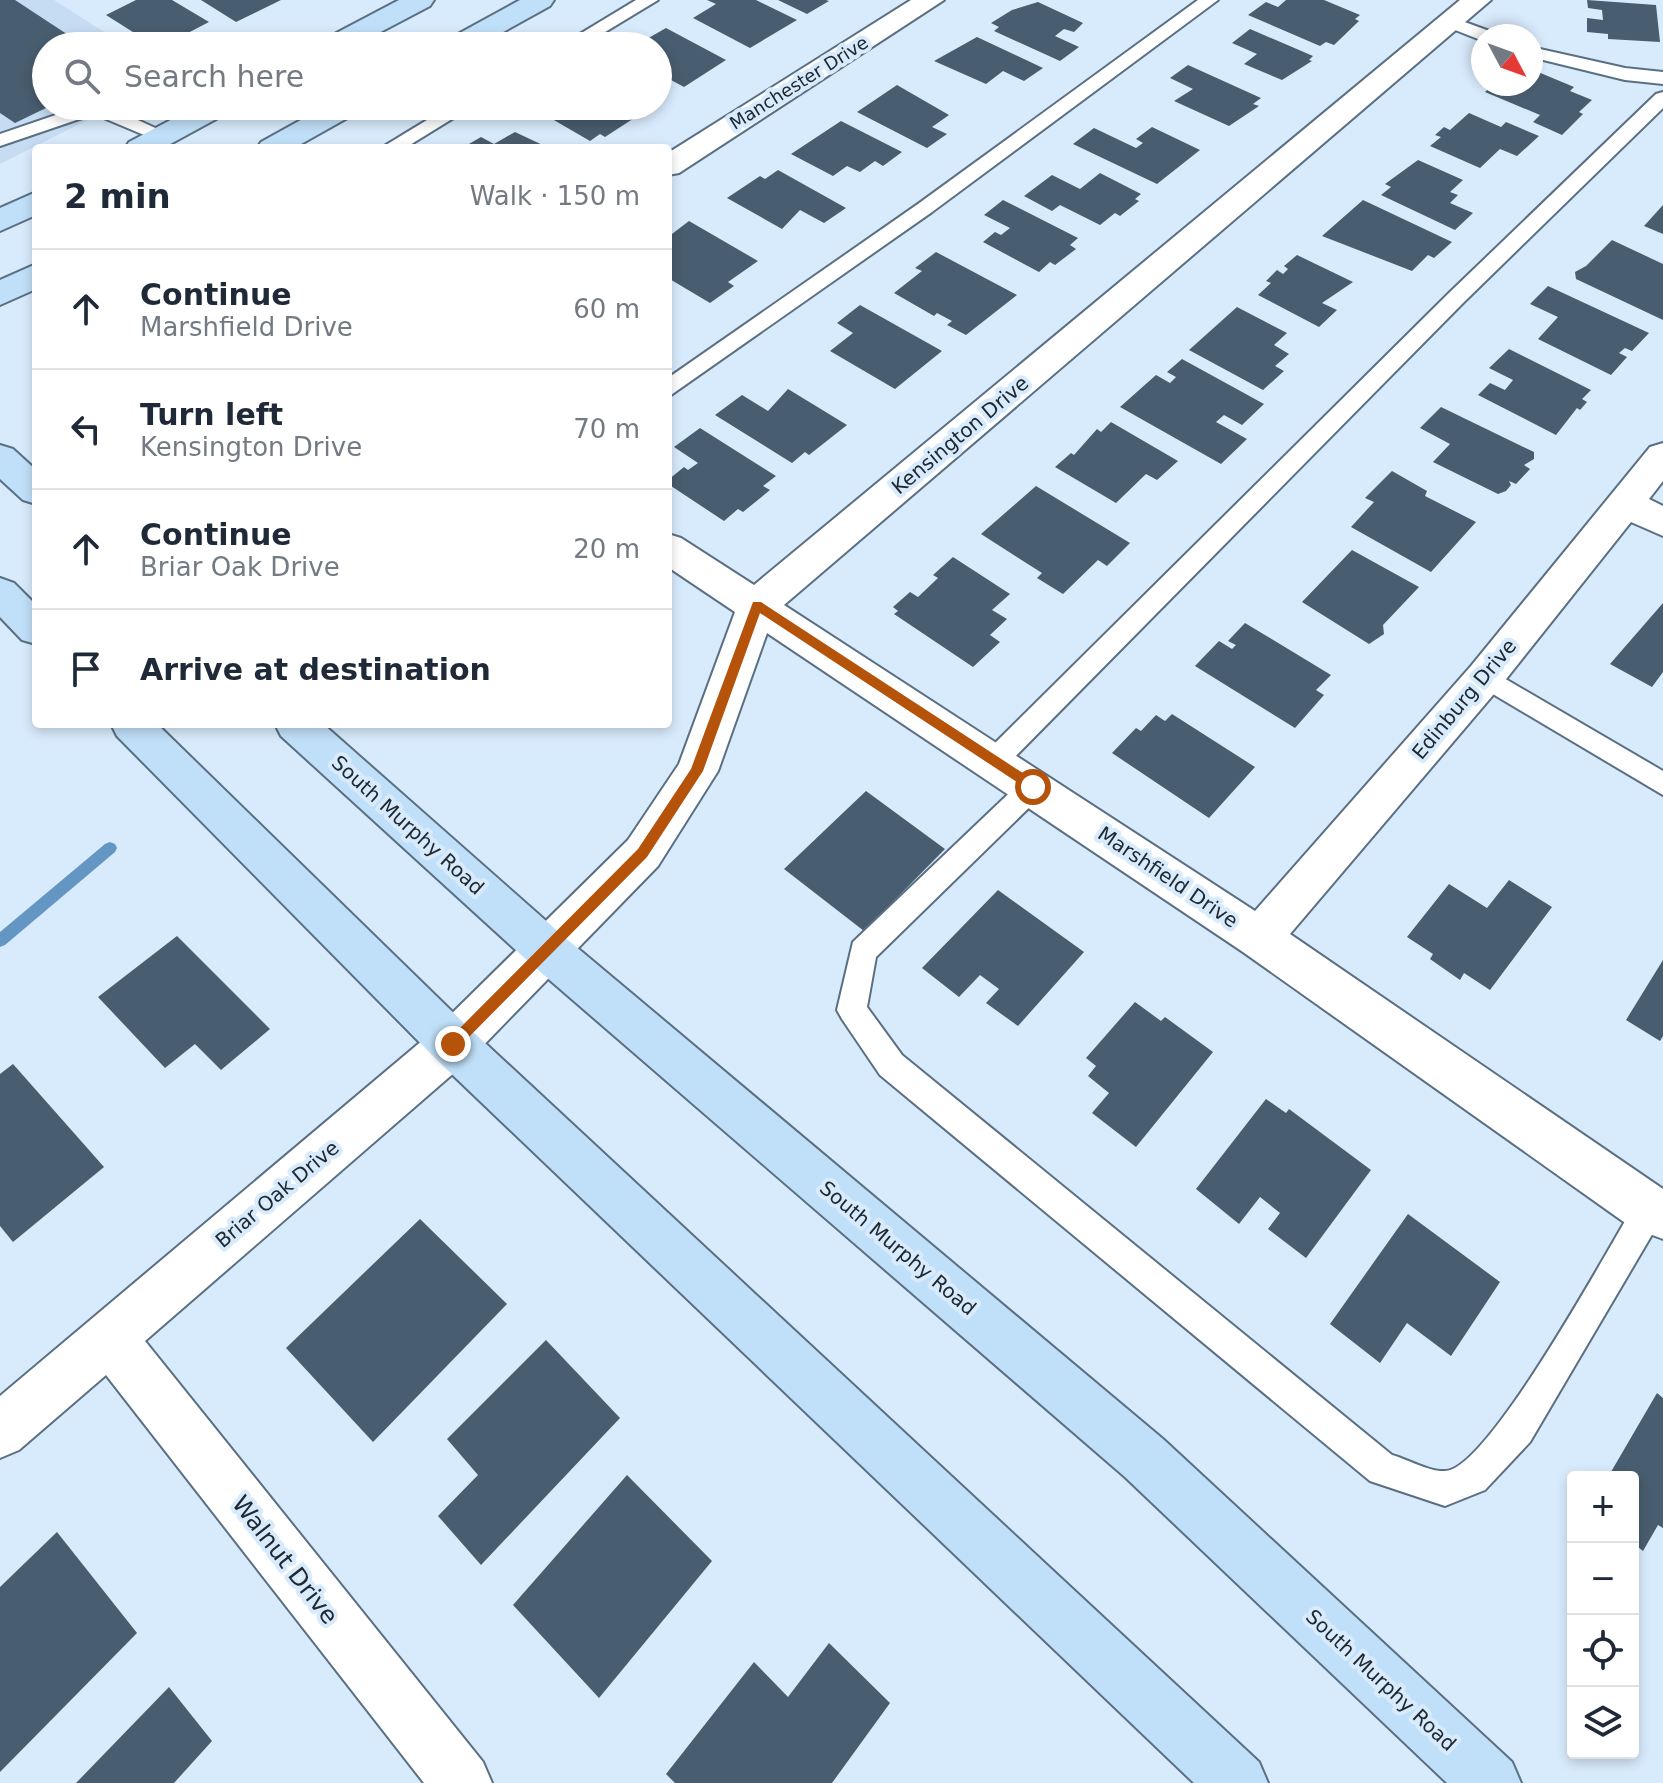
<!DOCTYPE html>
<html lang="en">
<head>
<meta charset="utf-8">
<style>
	:root { --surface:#fff; --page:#f6f6f7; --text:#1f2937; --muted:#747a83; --line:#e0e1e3 }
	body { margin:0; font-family:"DejaVu Sans",sans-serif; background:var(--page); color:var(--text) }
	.controls { position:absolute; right:24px; bottom:24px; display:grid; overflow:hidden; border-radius:8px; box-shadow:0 4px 12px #0003 }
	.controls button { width:72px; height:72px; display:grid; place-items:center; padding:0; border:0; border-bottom:2px solid var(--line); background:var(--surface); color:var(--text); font:40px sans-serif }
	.compass { position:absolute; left:1471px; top:24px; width:72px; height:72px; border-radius:50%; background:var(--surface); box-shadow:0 4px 12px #0003; rotate:131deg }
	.stop { position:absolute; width:24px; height:24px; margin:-18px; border:6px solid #b45309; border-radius:50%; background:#fff }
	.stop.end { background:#b45309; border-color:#fff; box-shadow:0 2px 8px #0008 }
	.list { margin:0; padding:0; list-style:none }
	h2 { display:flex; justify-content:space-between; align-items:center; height:104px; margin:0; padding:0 32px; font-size:34px }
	h2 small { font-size:26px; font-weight:400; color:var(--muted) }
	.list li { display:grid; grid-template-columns:52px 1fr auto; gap:24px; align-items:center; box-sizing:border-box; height:120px; padding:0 32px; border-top:2px solid var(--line) }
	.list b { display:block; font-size:30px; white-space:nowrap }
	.list p { margin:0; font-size:26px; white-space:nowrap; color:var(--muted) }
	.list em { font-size:26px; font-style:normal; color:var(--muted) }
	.icon { flex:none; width:44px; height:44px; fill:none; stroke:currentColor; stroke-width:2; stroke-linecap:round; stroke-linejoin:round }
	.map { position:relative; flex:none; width:1663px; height:1783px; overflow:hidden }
	.search { position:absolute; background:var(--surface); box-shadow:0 4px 12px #0003; left:32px; top:32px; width:640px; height:88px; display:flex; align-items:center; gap:20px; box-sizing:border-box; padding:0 28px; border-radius:44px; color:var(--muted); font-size:30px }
	.panel { position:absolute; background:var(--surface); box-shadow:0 4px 12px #0003; left:32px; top:144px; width:640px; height:584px; border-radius:8px }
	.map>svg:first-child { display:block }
	.built { fill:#c5dcf2 }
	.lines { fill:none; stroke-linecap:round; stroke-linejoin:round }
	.stream { fill:#6496c3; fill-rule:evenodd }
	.building { fill:#485d6f }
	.lane-casing { stroke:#5a6f82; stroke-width:4 }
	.street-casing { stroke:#5a6f82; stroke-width:4 }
	.secondary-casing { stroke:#5a6f82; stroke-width:4 }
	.lane { fill:#fff; fill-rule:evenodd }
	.street { fill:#fff; fill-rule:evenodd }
	.secondary { fill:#c0e0f9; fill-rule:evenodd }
	.route { fill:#b45309 }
	.labels { text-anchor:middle; stroke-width:8; stroke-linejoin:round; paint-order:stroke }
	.far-street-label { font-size:18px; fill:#202830; stroke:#d8ebfd }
	.street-label { font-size:20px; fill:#202830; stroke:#d8ebfd }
	.near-street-label { font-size:24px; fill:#202830; stroke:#d8ebfd }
</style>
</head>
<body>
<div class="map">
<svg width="1663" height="1783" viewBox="0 0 1663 1783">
	<rect width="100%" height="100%" fill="#d8ebfd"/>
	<!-- built -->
	<path class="built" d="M0,0H54L126,46H46V106H115L0,164Z"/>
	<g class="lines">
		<!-- stream -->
		<path class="stream" d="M110,842L115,844L117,848L115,852L5,945L0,947V932L105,844Z"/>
	</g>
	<!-- building -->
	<g class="building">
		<path d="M0,0H15L85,46H46V108L15,123L0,113Z"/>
		<path d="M136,0H172L209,22L182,36L189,41L179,46H155L106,15Z"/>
		<path d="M201,0H281L236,22Z"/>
		<path d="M707,0H756L797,20L750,48L693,18L716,4Z"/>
		<path d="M778,0H826L829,1L807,14Z"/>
		<path d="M1286,0H1324L1360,15L1355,19L1359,21L1334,45L1326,42L1320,46L1248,15L1266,2L1278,7Z"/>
		<path d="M1587,0L1656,5L1660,42L1608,39V34L1587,32V18L1603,20L1602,10L1588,8Z"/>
		<path d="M1038,2L1083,23L1074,32L1064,29L1055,36L1079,47L1060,61L994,31L999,27L991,23L1012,10Z"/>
		<path d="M666,28L726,60L684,87L658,73V53L663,50L645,40Z"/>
		<path d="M1250,29L1313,56L1309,60L1312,61L1282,80L1244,64L1257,54L1232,43Z"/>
		<path d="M977,37L1043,68L1024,81L1003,71L986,84L934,61Z"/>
		<path d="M1188,65L1261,98L1253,104L1259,106L1229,126L1174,101L1193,89L1170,78Z"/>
		<path d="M1531,69L1574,87L1570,91L1592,100L1579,112L1583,114L1562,135L1533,122L1540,115L1485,92L1494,84H1531Z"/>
		<path d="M897,85L949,115L932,127L947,134L927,148L857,112Z"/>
		<path d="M537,106H636L645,111L605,137L600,134L590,141L540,112L543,110Z"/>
		<path d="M1469,113L1501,127L1506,122L1539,136L1517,156L1500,149L1480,168L1430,146L1441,137L1435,135L1444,127L1450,130Z"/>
		<path d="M841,121L902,152L883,166L875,161L860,172L847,166L833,176L791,154Z"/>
		<path d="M1152,127L1200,150L1157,184L1073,144L1094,128L1136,148L1143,143L1136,139Z"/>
		<path d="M515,132L549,148H462L481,137L494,144Z"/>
		<path d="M1418,160L1463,180L1450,192L1458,195L1450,203L1473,213L1455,230L1381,195L1391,187L1385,184Z"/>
		<path d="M778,170L846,208L824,223L800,210L782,229L727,198L760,176L765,179Z"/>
		<path d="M1100,173L1141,194L1135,199L1139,201L1120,216L1115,213L1100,225L1060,205L1052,211L1024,196L1052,175L1080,189Z"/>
		<path d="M1003,200L1078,238L1070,245L1076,249L1055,265L1050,262L1039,272L983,242L995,232L1001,235L1010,228L984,215Z"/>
		<path d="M1363,200L1452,242L1434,258L1428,255L1412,271L1322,236Z"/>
		<path d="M1663,205V234L1644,226Z"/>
		<path d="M689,221L758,261L728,282L734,286L710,303L668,278V237Z"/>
		<path d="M1612,240L1663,264V320L1576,279L1575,272L1586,266Z"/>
		<path d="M936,252L1017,295L966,335L947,325L952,321L937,313L934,316L894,293L922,271L915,268Z"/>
		<path d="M1297,255L1353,282L1322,303L1337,310L1319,327L1258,295L1271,283L1266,281L1277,270L1283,274L1288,269L1284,266Z"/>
		<path d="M1548,286L1649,333L1632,351L1625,348L1619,353L1627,357L1611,375L1538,339L1558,317L1530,304Z"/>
		<path d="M860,305L942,351L895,389L830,351L853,333L837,323Z"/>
		<path d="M1237,307L1287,333L1274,345L1289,354L1275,366L1284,371L1263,390L1189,350Z"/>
		<path d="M1509,349L1591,390L1582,399L1587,402L1580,410L1577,408L1556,435L1478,395L1490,383L1505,390L1513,380L1489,368Z"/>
		<path d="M1182,359L1264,404L1242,425L1224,415L1216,422L1247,439L1221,464L1120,407L1156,375L1170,383L1176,377L1167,372Z"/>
		<path d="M788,389L847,425L809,455L805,452L792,463L715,415L742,395L768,411Z"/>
		<path d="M1441,407L1534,452V459L1524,465L1530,469L1516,484L1509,481L1511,485L1506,491L1498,494L1433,462L1450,444L1420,428Z"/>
		<path d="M1111,422L1178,461L1157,480L1146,474L1116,503L1055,467L1071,453L1074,455L1097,429L1101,432Z"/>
		<path d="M700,428L776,476L763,486L770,490L743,512L738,509L724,521L668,484V480L684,467L688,470L698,463L674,447Z"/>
		<path d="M1392,471L1427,491L1425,496L1476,522L1431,572L1351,527L1374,502L1365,498Z"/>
		<path d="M1036,486L1130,543L1107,566L1098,560L1063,594L1037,578L1042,573L981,534Z"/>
		<path d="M1352,550L1419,587L1383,625L1384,634L1369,644L1302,602Z"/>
		<path d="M953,557L1010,594L992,610L1007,619L990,635L1000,642L973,667L894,614L898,611L893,607L910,592L918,597L938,578L933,575Z"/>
		<path d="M1663,603V672L1652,687L1610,664Z"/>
		<path d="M1245,623L1331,675L1316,690L1324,695L1295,728L1195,666L1219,641L1232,649L1236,645L1228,641Z"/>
		<path d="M1172,714L1255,767L1209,818L1112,753L1136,728L1141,731L1156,715L1165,721Z"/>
		<path d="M866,791L945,849L864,931L784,869Z"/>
		<path d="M1509,880L1552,907L1490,990L1464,973L1460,980L1430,959L1433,954L1407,937L1449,884L1487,908Z"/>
		<path d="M998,890L1084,952L1018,1026L986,1003L999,989L980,975L959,997L922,968Z"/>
		<path d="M177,936L270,1029L221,1070L195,1044L165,1068L98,997Z"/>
		<path d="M1663,960V1036L1660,1041L1626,1020Z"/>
		<path d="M1135,1002L1161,1021L1165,1017L1213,1052L1136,1147L1092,1113L1109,1093L1088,1076L1096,1066L1086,1058Z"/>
		<path d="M13,1064L104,1167L13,1242L0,1226V1074Z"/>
		<path d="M1266,1099L1286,1113L1289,1109L1371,1170L1306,1258L1268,1229L1280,1213L1260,1197L1239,1224L1196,1189Z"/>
		<path d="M1408,1214L1500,1282L1451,1356L1407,1323L1380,1363L1330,1324Z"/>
		<path d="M420,1219L507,1304L373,1442L286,1348Z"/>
		<path d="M546,1340L620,1418L481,1565L438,1516L478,1475L447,1439Z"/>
		<path d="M1657,1393L1663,1398V1528L1658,1525L1643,1551L1633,1543V1477H1608Z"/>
		<path d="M627,1475L712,1561L599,1698L513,1605Z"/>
		<path d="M57,1532L137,1633L0,1772V1587Z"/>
		<path d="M829,1643L890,1703L832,1783H675L666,1774L754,1662L788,1697Z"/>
		<path d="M169,1687L212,1741L174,1783H76Z"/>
	</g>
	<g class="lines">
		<!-- lane casing -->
		<g class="lane-casing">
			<g id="lane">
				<path d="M636,0H658L582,46H560Z"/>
				<path d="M1198,0H1218L932,212L668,397V378L918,204Z"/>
				<path d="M1451,17L1492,32L1495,36H1483V41L1445,26V18Z"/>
				<path d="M1531,47L1625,68L1663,72V84L1625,80L1531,57Z"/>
				<path d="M1663,92V108L1463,303L1003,769L994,772L985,769L981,761L985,753L1449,293L1656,94Z"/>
				<path d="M82,106H107L173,136L170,140H156L94,114L0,146V134Z"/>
				<path d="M450,106H473L405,148H381Z"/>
				<path d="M1485,667L1663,771V795L1476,684L1472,677L1476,670Z"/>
				<path d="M1033,776L1042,779L1046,787L1042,795L876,957L867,1007L902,1055L1392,1455C1407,1459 1429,1472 1445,1471C1488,1471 1612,1242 1638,1199L1649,1194L1660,1199V1221L1530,1442L1485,1490L1445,1506L1370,1481L880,1075L842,1019L837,1010L853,942L1024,779Z"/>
			</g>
		</g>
		<!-- street casing -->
		<g class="street-casing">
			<g id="street">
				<path d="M911,0H944L679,173L668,175V153Z"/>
				<path d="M1460,0H1491L784,605L1255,911L1471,666L1650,447L1663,443V481L1649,499L1663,506V536L1631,522L1499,688L1290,934L1663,1189V1239L1631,1227L1243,952L767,633L718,771L658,866L470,1059L145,1341L483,1762L492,1783H424L106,1375L19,1450L0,1458V1396L436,1029L628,840L679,764L735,612L668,567V534L681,538L754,585Z"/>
			</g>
		</g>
		<!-- secondary casing -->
		<g class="secondary-casing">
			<g id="secondary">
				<path d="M399,0H434L430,6L354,46H319L323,40Z"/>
				<path d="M520,0H554L550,6L478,46H443L447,40Z"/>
				<path d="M197,106H234L229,112L163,148H125L129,142Z"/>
				<path d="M326,106H363L358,112L294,148H257L261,142Z"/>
				<path d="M36,192V215L0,231V208Z"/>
				<path d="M36,264V289L0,305V280Z"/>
				<path d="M0,445L13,449L36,470V504L23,500L0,479Z"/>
				<path d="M0,578L14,583L36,605V644L22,640L0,617Z"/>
				<path d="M111,724H157L470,1029L1259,1762L1268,1783H1194L436,1059L117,736Z"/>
				<path d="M275,724H323L562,935L1163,1439L1512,1762L1521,1783H1447L1125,1477L530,963L281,736Z"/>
			</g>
		</g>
		<!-- lane -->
		<use href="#lane" class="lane"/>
		<!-- street -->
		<use href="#street" class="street"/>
		<!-- secondary -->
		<use href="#secondary" class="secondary"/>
	</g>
	<!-- route -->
	<path class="route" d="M753,602H761L1038,783V790H1029L760,613L703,771L647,857L457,1049H448V1040L638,849L691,769Z"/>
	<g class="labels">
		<!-- far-street labels -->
		<g class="far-street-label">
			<text transform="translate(799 83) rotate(-32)" y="6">Manchester Drive</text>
		</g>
		<!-- street labels -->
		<g class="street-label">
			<text transform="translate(960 435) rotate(-40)" y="7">Kensington Drive</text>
			<text transform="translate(1464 699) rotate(-50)" y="7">Edinburg Drive</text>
			<text transform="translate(408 825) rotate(42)" y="7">South Murphy Road</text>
			<text transform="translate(1168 877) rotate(34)" y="7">Marshfield Drive</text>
			<text transform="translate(277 1194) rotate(-40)" y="7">Briar Oak Drive</text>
			<text transform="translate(898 1248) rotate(40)" y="7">South Murphy Road</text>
			<text transform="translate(1381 1680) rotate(43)" y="7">South Murphy Road</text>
		</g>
		<!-- near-street labels -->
		<g class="near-street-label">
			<text transform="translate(285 1560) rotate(52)" y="8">Walnut Drive</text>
		</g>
	</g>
</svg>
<div class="controls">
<button>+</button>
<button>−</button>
<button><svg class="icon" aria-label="locate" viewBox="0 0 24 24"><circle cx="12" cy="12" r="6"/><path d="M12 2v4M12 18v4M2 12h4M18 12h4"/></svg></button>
<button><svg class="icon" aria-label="layers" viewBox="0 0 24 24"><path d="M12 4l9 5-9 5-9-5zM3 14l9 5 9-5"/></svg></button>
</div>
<svg class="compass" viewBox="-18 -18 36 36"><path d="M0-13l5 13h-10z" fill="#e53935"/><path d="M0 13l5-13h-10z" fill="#747a83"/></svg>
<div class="stop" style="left:1033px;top:787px"></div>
<div class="stop end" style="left:453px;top:1044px"></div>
<div class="search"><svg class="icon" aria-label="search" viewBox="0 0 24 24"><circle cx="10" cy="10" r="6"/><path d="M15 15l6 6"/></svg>Search here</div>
<section class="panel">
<h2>2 min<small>Walk · 150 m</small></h2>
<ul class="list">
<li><svg class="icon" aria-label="ahead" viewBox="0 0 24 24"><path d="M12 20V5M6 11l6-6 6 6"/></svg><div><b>Continue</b><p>Marshfield Drive</p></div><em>60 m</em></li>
<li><svg class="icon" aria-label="left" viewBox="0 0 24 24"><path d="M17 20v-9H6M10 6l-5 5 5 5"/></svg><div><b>Turn left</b><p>Kensington Drive</p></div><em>70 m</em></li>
<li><svg class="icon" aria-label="ahead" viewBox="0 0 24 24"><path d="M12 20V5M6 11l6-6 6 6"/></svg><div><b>Continue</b><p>Briar Oak Drive</p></div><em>20 m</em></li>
<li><svg class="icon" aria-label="arrive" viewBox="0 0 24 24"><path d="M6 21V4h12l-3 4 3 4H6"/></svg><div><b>Arrive at destination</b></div></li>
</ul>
</section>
</div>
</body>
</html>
